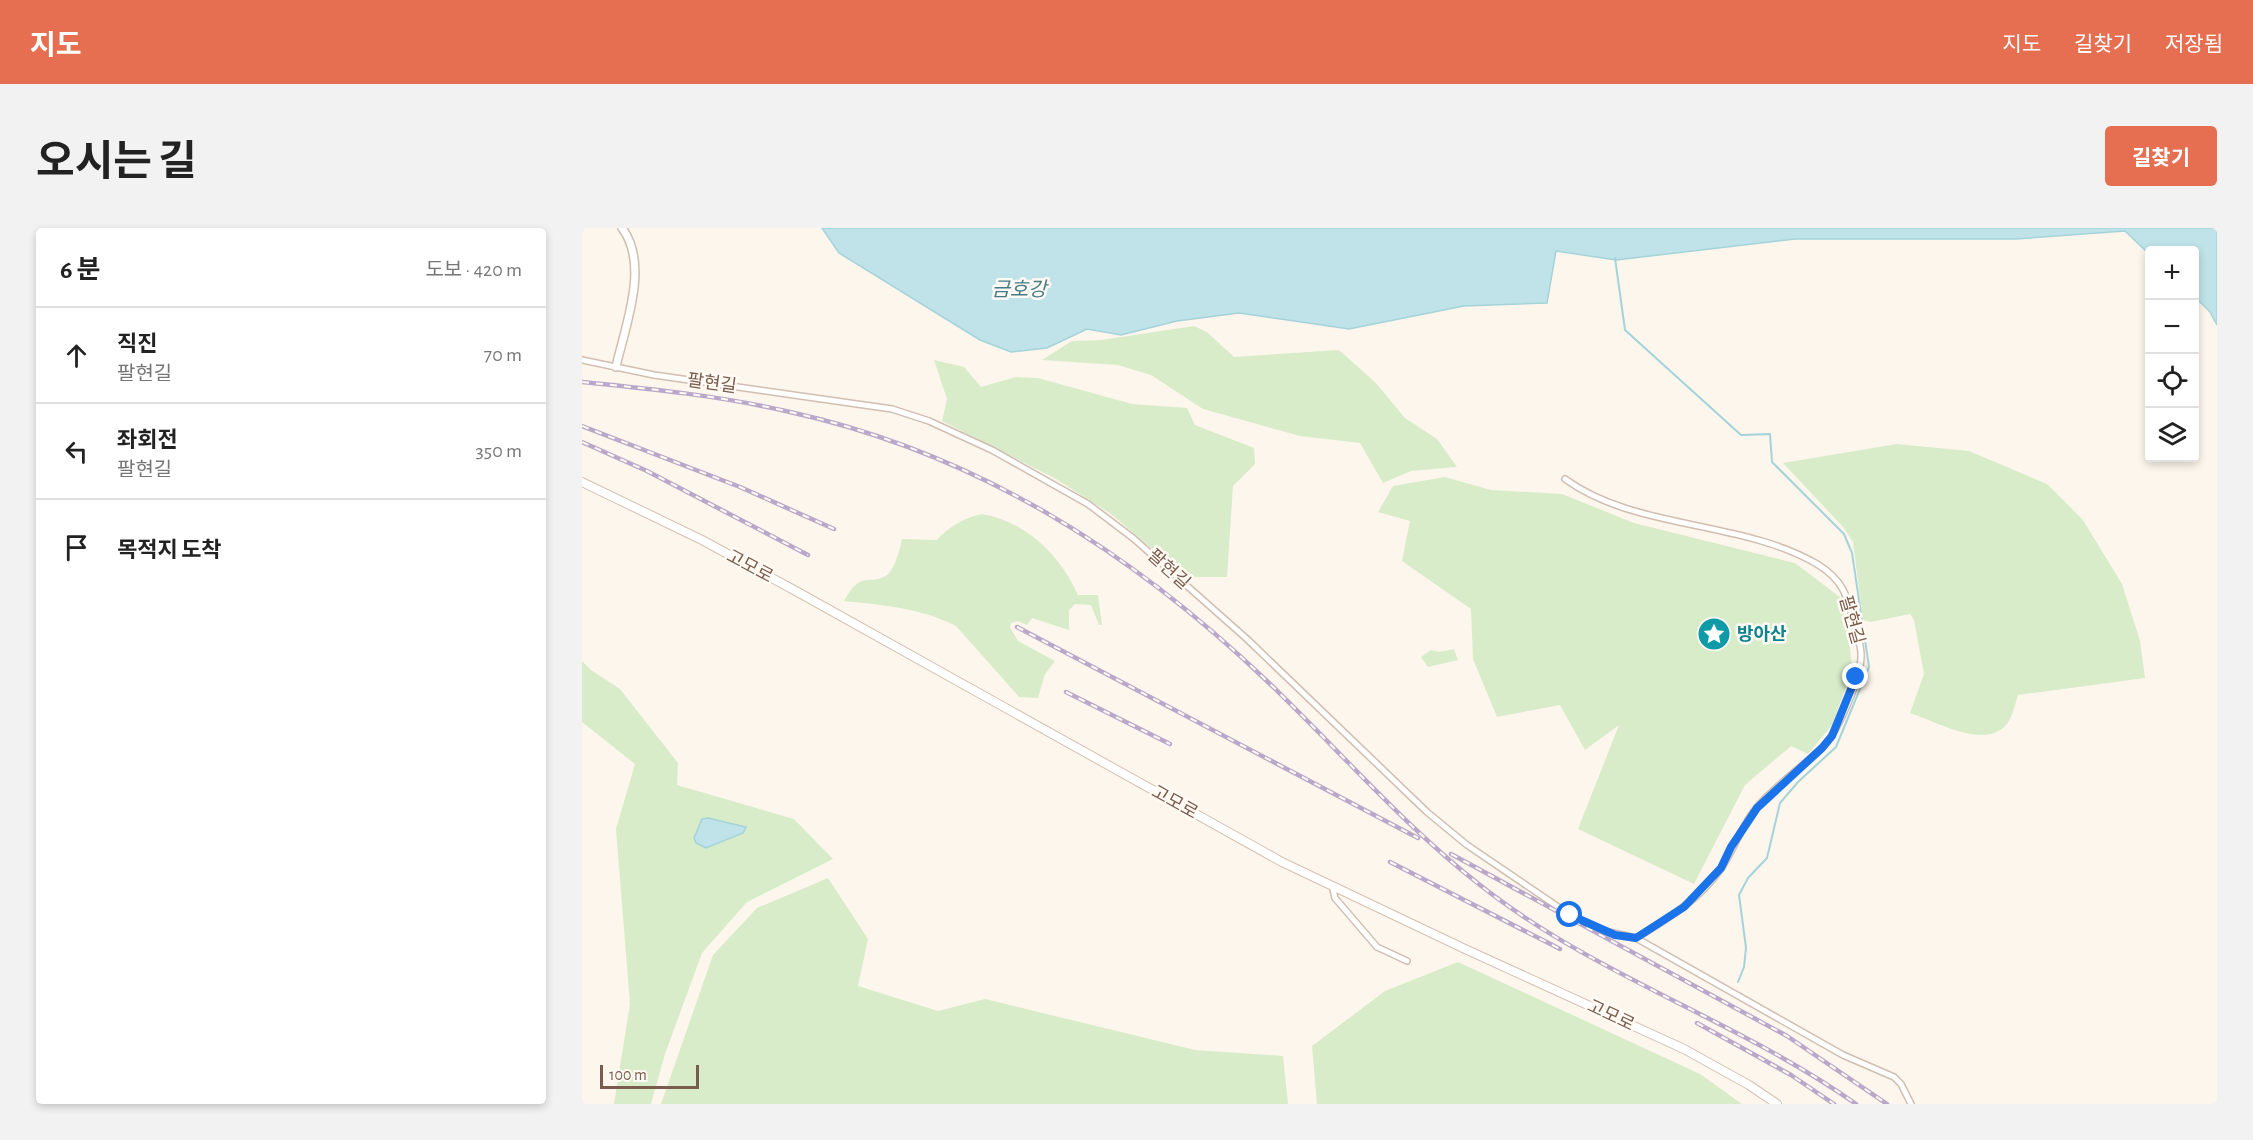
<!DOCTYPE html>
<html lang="ko">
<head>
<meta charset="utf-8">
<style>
	:root { --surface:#fff; --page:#f2f2f2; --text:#222; --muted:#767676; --line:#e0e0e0; --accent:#e76f51 }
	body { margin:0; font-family:"Alegreya Sans","Noto Sans KR",sans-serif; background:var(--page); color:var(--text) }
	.controls { position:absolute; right:18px; top:18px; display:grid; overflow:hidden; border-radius:6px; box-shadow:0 3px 9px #0003 }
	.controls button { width:54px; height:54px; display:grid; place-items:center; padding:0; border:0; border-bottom:2px solid var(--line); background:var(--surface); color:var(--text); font:30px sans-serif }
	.scale { position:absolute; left:18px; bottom:15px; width:99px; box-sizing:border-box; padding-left:6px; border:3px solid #7a5c4d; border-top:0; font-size:16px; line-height:21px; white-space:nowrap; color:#7a5c4d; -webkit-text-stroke:4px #fffaf3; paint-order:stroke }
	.stop { position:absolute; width:18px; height:18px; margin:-14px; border:4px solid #1a73e8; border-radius:50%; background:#fff }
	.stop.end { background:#1a73e8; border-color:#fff; box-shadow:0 2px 6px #0008 }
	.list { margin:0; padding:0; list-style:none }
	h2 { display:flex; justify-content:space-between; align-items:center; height:78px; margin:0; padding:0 24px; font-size:26px }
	h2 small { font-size:20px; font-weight:400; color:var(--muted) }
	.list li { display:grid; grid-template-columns:39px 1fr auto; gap:18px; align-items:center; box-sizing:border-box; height:96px; padding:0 24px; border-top:2px solid var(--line) }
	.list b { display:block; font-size:22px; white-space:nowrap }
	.list p { margin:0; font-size:20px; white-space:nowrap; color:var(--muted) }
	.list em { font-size:20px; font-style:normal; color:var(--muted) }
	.icon { flex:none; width:33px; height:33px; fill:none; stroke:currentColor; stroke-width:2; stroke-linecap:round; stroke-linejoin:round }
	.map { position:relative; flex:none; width:1635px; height:876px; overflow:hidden; border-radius:6px }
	header { display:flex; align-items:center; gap:36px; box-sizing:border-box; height:84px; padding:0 30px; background:var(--accent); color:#fff }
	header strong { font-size:28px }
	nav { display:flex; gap:33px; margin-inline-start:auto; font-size:21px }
	.intro { display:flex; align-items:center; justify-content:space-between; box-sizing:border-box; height:144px; padding:0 36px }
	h1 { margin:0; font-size:42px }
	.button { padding:15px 27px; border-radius:6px; background:var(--accent); color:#fff; font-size:21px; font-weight:700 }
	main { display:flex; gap:36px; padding:0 36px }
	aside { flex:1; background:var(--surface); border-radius:6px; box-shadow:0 3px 9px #0003 }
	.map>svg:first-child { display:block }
	.green { fill:#d8ecc9 }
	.water { fill:#bfe3e8; stroke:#a5d3da; stroke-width:1.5 }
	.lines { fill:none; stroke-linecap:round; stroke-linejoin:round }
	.stream { stroke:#a5d3da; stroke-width:2 }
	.minor-casing { stroke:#d1beb0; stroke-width:8 }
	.tertiary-casing { stroke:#d1beb0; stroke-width:10 }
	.secondary-casing { stroke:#d6c0b0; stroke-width:10 }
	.minor { stroke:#fff; stroke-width:5 }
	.tertiary { stroke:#fff; stroke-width:7 }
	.secondary { stroke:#fff; stroke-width:8 }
	.rail-casing { stroke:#b9a8c9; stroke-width:4.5 }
	.rail { stroke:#fffaf3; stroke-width:2; stroke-dasharray:7; stroke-linecap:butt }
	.route { stroke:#1a73e8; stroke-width:8 }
	.labels { text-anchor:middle; stroke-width:5; stroke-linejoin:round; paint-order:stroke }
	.street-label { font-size:18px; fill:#7a5c4d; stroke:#fffaf3 }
	.culture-label { font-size:18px; font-weight:bold; fill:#0d838f; stroke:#fffaf3; text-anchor:start }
	.water-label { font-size:20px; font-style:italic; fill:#437c86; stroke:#fffaf3 }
</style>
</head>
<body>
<header>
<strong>지도</strong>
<nav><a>지도</a><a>길찾기</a><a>저장됨</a></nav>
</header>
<div class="intro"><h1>오시는 길</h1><a class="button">길찾기</a></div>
<main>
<aside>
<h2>6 분<small>도보 · 420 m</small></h2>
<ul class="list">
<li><svg class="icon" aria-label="ahead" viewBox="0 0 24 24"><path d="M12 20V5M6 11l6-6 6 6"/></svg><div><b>직진</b><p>팔현길</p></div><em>70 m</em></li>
<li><svg class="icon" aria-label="left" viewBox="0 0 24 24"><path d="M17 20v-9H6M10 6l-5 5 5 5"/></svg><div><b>좌회전</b><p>팔현길</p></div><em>350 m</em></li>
<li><svg class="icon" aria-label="arrive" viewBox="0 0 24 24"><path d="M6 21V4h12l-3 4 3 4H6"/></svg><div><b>목적지 도착</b></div></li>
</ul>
</aside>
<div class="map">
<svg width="1635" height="876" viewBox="0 0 1635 876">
	<rect width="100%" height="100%" fill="#fdf6ec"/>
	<!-- green -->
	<g class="green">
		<path d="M612,98L625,104L652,129L757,122L794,155L823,190L855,211L875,239L829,243L801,255L778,215L718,208L621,181L569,147L536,137L460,132L490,113L519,112Z"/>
		<path d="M352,132L382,139L399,159L434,149L456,150L550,176L605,180L613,197L672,220L673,236L651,258L645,349H604L529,286L474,251L360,193L365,171Z"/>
		<path d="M1315,216L1387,223L1465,256L1501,292L1540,356L1558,413L1563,450L1436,467C1433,476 1430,491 1424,497C1402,522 1353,493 1328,485L1342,446L1332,392L1328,386L1289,394L1281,392L1271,314L1261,299L1201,235Z"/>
		<path d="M863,249L909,262L980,266L1052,295L1213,335L1259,370L1267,407L1270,442L1250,497L1226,526L1209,518L1163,557L1112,656L996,601L1037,497L1003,522L978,477L915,489L891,431L889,381L820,333L828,293L796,284L811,258Z"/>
		<path d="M400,286C445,294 478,327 496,367H516L520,397H517L509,377L493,376L487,382V402L450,390L445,397L436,393L429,395L428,399L436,413L473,433L463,446L456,470L437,469L374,398C339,380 301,377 262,373C280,340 287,359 305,347C313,341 318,321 320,311L355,312C366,299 384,289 400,286Z"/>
		<path d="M872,421L876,432L846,439L839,429L849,422L857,424Z"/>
		<path d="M0,433L9,442L38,461L96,535L95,557L212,591L251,631L165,674L120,725L83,826L69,876H32L48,776L34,601L53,536L0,494Z"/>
		<path d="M246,650L286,711L276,758L356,783L403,771L613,822L701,828L706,876H79L131,727L175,680Z"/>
		<path d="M876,734L1118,846L1160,876H735L730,818L803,763Z"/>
	</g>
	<!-- water -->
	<g class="water">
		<path d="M240,0H1635V97L1628,84L1613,69L1612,22H1568L1567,26L1543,3L1434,11H1213L1034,32L974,23L965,75L882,78L767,101L657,85L595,93L539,107L505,101L465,120L429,124L398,112L257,25Z"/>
		<path d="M126,590L164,599L161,605L124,620L114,615L112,610L120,591Z"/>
	</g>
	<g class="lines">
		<!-- stream -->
		<path class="stream" d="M1033,30L1043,102L1159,207L1188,206L1190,234L1262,306L1270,325L1287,439L1254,519L1216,554L1198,575L1185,630L1166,650L1157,667L1164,720L1162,739L1156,754"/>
		<!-- minor casing -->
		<g class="minor-casing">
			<g id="minor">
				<path d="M0,132L72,147L310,181L347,193L410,222L506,276L551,310L665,411L845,584L885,617L988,687L1018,702L1054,710L1261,827L1312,849L1319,856L1329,876"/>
				<path d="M983,251C1053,302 1160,292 1235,336C1261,352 1265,367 1272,395C1274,405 1279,416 1279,426C1280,449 1255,506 1239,521C1218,541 1194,557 1175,579C1159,598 1152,622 1138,642C1117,672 1085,691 1054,710"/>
				<path d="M750,657L753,670L795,719L825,733"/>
			</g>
		</g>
		<!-- tertiary casing -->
		<g class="tertiary-casing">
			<path id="tertiary" d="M34,139C43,98 68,37 40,0"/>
		</g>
		<!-- secondary casing -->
		<g class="secondary-casing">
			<path id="secondary" d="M0,254L120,312L212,362L700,634L883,721L1102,821L1167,857L1195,876"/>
		</g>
		<!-- minor -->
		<use href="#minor" class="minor"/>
		<!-- tertiary -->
		<use href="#tertiary" class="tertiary"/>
		<!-- secondary -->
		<use href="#secondary" class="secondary"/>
		<!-- rail casing -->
		<g class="rail-casing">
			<g id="rail">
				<path d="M0,154C70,161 140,168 208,184C394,225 550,324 686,454C757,522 821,597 898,657C1013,748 1155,792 1274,876"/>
				<path d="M0,198L158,259L252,301"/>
				<path d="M0,214L65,243L226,327"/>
				<path d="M435,399L836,610"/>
				<path d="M484,464L588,516"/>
				<path d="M869,626L1205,808L1305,876"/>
				<path d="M808,634L978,721"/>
				<path d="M1115,795L1209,847L1252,876"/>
			</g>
		</g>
		<!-- rail -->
		<use href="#rail" class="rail"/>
	</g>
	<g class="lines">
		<!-- route -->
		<path class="route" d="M988,687L1033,707L1054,710L1102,679L1139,640L1149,619L1175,580L1240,520L1250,508L1274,449"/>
	</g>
	<!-- icons -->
	<defs>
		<g id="sight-disc" transform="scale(1.725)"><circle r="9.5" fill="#0f9aa8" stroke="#fffaf3"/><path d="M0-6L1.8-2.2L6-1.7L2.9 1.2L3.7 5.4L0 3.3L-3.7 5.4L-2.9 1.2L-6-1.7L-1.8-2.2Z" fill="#fff"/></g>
	</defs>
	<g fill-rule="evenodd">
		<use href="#sight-disc" x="1132" y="406"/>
	</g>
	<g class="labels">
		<!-- street labels -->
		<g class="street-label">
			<text transform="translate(130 155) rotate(8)" y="6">팔현길</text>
			<text transform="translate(168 338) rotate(28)" y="6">고모로</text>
			<text transform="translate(587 341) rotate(42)" y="6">팔현길</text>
			<text transform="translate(1270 392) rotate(74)" y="6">팔현길</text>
			<text transform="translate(593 574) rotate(29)" y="6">고모로</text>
			<text transform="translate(1029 787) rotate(25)" y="6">고모로</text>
		</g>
		<!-- culture labels -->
		<g class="culture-label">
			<text x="1155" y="412">방아산</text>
		</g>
		<!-- water labels -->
		<g class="water-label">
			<text x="437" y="68">금호강</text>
		</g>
	</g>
</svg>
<div class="controls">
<button>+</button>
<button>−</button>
<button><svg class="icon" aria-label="locate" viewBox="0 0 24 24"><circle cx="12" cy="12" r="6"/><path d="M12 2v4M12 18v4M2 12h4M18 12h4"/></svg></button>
<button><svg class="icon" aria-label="layers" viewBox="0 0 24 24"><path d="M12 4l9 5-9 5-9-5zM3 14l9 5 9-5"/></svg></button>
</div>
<div class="scale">100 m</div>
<div class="stop" style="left:988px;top:687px"></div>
<div class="stop end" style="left:1274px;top:449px"></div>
</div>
</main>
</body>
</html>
